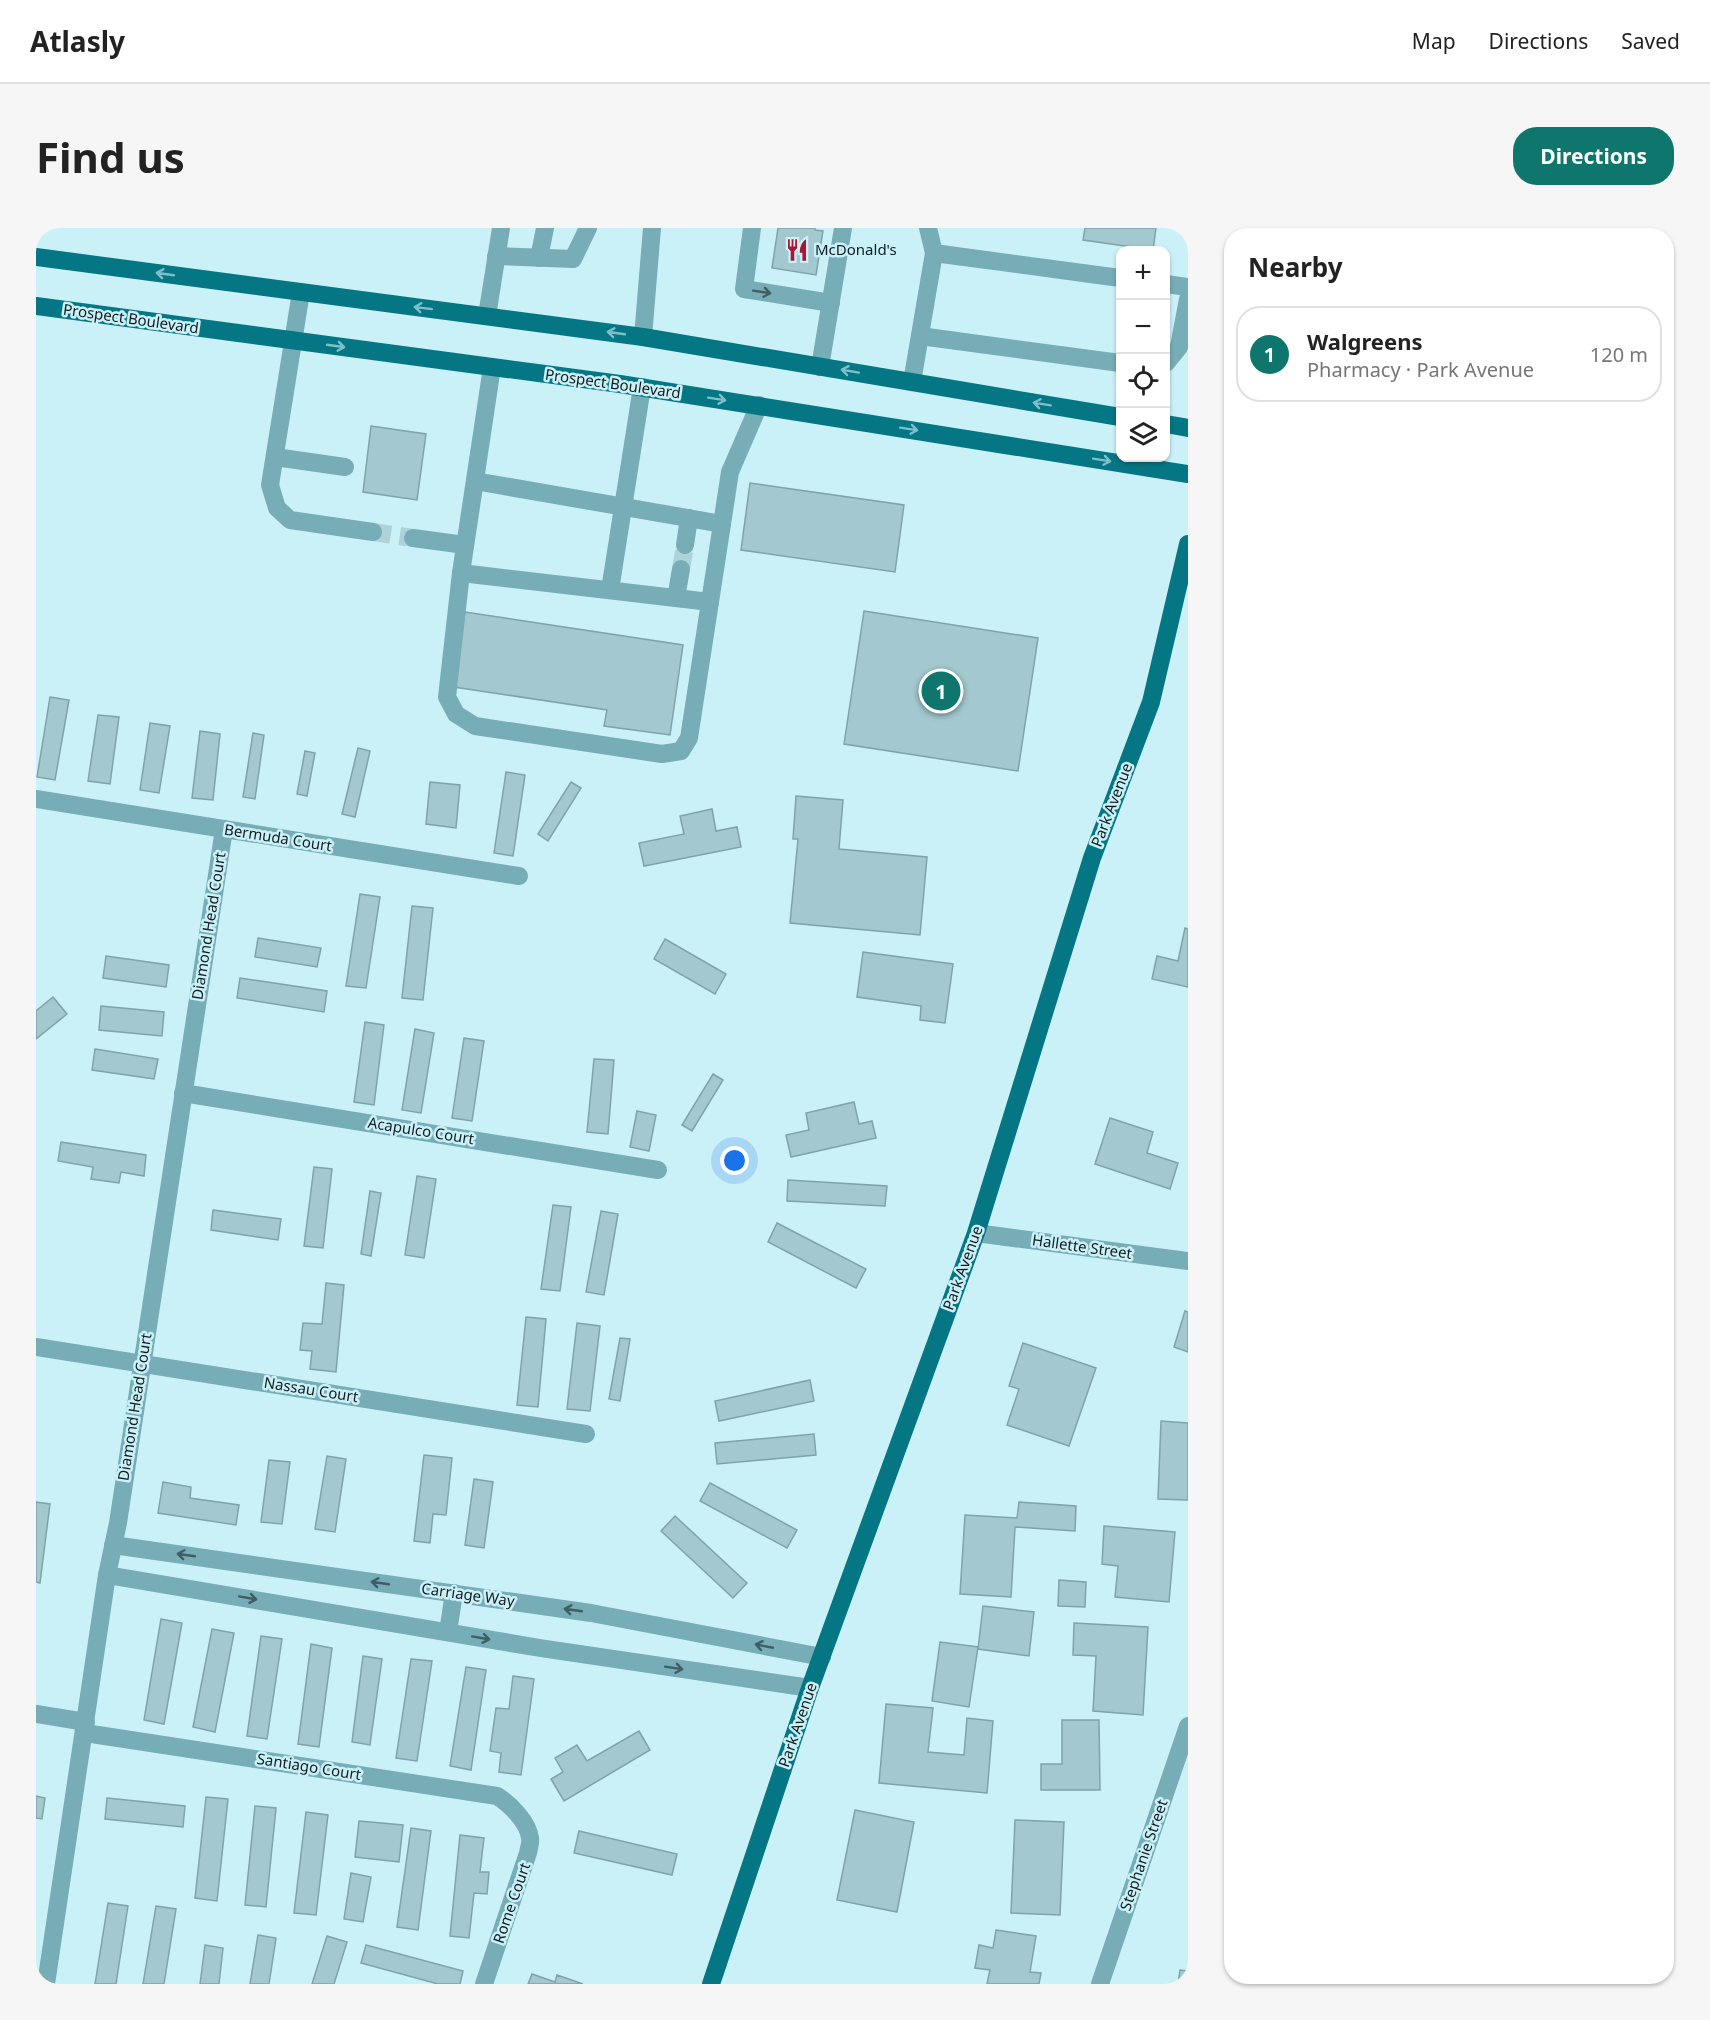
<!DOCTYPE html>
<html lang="en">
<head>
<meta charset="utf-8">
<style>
	:root { --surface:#fff; --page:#f6f6f6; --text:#222; --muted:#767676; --line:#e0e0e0; --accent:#0f766e }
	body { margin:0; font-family:"Noto Sans",sans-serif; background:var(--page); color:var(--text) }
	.controls { position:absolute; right:18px; top:18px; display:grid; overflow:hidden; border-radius:12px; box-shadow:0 2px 4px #0004 }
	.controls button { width:54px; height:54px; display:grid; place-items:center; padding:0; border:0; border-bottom:2px solid var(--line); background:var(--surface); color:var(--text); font:30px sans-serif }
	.you { position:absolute; left:699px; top:933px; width:21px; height:21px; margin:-15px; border:4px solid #fff; border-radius:50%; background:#1a73e8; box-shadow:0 0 0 9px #1a73e833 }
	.badge { display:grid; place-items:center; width:39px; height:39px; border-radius:50%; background:var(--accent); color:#fff; font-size:20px; font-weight:700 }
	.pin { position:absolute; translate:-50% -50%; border:3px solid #fff; box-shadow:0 2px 6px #0006 }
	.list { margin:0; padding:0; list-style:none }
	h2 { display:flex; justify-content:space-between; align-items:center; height:78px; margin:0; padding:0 24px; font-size:26px }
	h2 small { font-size:20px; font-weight:400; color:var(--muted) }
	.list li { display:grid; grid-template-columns:39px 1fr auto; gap:18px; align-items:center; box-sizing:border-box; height:96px; margin:0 12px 12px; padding:0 12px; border:2px solid var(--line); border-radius:24px }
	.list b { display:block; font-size:22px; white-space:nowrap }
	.list p { margin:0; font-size:20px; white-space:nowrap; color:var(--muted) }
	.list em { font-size:20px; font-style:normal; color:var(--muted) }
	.icon { flex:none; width:33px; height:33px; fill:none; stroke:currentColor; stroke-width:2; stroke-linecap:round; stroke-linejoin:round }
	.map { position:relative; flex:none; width:1152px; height:1756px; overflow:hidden; border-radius:24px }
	header { display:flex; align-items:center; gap:36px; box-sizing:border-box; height:84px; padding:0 30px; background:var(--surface); border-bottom:2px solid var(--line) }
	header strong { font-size:28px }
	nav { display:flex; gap:33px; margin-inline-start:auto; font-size:21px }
	.intro { display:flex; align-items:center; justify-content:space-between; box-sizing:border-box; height:144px; padding:0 36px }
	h1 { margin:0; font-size:42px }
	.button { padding:15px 27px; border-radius:24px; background:var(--accent); color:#fff; font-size:21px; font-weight:700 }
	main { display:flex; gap:36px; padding:0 36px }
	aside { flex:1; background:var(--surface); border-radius:24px; box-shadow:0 2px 4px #0004 }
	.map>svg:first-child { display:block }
	.building { fill:#a3c8cf; stroke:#7fa3a9; stroke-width:1.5 }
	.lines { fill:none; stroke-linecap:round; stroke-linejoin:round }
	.minor-tunnel { stroke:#afd1d8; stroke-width:18; stroke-dasharray:18 9; stroke-linecap:butt }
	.minor { stroke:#77adb7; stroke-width:18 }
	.major { stroke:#057684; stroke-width:18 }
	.oneway { stroke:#7cc0ca }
	.oneway2 { stroke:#3e5e64 }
	.labels { text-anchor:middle; stroke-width:5; stroke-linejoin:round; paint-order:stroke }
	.poi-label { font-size:15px; fill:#0f1d20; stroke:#cbf1f8; text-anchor:start }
	.street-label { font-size:15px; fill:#0f1d20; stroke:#cbf1f8 }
</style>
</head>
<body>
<header>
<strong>Atlasly</strong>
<nav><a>Map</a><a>Directions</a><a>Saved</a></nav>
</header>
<div class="intro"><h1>Find us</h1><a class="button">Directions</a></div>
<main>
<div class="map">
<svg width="1152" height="1756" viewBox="0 0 1152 1756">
	<rect width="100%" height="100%" fill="#cbf1f8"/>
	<!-- building -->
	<g class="building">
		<path d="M742,0H779V2L787,3L780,47L736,40Z"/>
		<path d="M1049,0H1120L1117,22L1047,12Z"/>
		<path d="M335,198L390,206L381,272L327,264Z"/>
		<path d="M714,255L868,277L859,344L705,322Z"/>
		<path d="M828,383L1002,410L982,543L808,516Z"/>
		<path d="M429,384L647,417L634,507L568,498L571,482L418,459Z"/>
		<path d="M14,469L33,472L19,552L1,549Z"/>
		<path d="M62,487L83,489L74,556L52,553Z"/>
		<path d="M114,495L134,498L123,565L104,562Z"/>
		<path d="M164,503L184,506L177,572L156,570Z"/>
		<path d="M217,505L228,507L219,571L207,569Z"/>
		<path d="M322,520L334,523L319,589L306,586Z"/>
		<path d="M269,523L279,525L271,568L261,566Z"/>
		<path d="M470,544L489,547L477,628L458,625Z"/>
		<path d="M394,554L424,557L420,600L390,596Z"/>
		<path d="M535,554L545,560L512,613L502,606Z"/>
		<path d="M760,568L807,572L803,621L891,629L884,707L754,695L762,611H757Z"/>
		<path d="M676,581L680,603L701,599L705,619L608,638L603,615L648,606L644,588Z"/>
		<path d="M324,666L344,669L330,760L310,758Z"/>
		<path d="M376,678L397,680L387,772L366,770Z"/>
		<path d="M1149,700L1152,701V759L1116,751L1121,728L1142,733Z"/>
		<path d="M222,710L285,720L281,739L219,729Z"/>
		<path d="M629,711L690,746L679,766L618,731Z"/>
		<path d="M827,724L917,736L909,795L884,792L885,778L821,769Z"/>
		<path d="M70,728L133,737L130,759L67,750Z"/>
		<path d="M204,750L291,763L288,784L201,770Z"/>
		<path d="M17,769L31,786L0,811V783Z"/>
		<path d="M65,778L128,784L126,808L63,802Z"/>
		<path d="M329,794L348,797L338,877L318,874Z"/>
		<path d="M379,801L398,805L385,885L366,882Z"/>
		<path d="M428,810L448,813L436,893L416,890Z"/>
		<path d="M59,821L122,831L118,851L56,842Z"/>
		<path d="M558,831L578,832L572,906L551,904Z"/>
		<path d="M677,846L687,852L656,903L646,897Z"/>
		<path d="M818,874L823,896L836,893L840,910L755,929L750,907L773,902L770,885Z"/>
		<path d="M601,883L620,887L613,923L594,919Z"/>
		<path d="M1074,890L1117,904L1111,925L1142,935L1134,961L1059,936Z"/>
		<path d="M25,914L110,927L108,948L85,944L83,955L55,951L57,939L22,933Z"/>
		<path d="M278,939L296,941L287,1020L268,1018Z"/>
		<path d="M381,948L400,951L388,1030L369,1027Z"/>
		<path d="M752,952L851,958L849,978L751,973Z"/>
		<path d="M334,963L345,965L335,1028L325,1026Z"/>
		<path d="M517,977L535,979L524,1063L505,1061Z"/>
		<path d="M177,982L245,991L242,1012L175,1002Z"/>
		<path d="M565,983L582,986L568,1067L550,1064Z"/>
		<path d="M741,995L830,1041L820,1060L732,1014Z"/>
		<path d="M290,1055L308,1057L300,1144L274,1141L276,1123L264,1122L267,1095L286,1096Z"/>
		<path d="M1149,1083L1152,1084V1124L1138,1119Z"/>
		<path d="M490,1089L510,1091L502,1179L481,1177Z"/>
		<path d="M541,1095L564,1098L554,1183L531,1181Z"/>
		<path d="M584,1110L594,1111L584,1173L573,1171Z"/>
		<path d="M987,1115L1060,1140L1033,1218L971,1197L983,1161L973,1158Z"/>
		<path d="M774,1152L778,1173L683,1193L679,1173Z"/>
		<path d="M1125,1193L1152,1195V1272L1122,1271Z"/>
		<path d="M778,1206L780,1227L681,1236L679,1215Z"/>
		<path d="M388,1227L416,1230L410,1287L397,1286L394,1315L378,1313Z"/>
		<path d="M291,1228L310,1231L299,1304L279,1301Z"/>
		<path d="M233,1232L254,1234L246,1296L225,1294Z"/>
		<path d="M438,1251L457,1254L448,1320L429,1317Z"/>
		<path d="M127,1254L155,1259L154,1270L203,1277L200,1297L122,1285Z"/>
		<path d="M674,1255L761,1302L751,1320L664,1273Z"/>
		<path d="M0,1274L14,1276L4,1355L0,1354Z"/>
		<path d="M983,1274L1040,1278L1039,1303L979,1299L975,1369L924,1366L929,1287L981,1290Z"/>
		<path d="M639,1288L711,1355L697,1370L625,1303Z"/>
		<path d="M1068,1298L1139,1304L1133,1374L1079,1369L1082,1338L1066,1336Z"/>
		<path d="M1023,1352L1050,1354L1049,1379L1022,1378Z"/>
		<path d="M947,1378L998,1384L993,1428L942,1421Z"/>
		<path d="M125,1391L146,1395L128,1496L108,1492Z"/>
		<path d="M1038,1395L1112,1399L1107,1487L1057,1483L1060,1428L1037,1427Z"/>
		<path d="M176,1401L198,1405L179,1504L157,1499Z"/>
		<path d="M225,1408L246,1411L231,1511L211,1508Z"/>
		<path d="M904,1414L942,1419L933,1479L896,1473Z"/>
		<path d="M275,1416L296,1420L283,1519L262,1516Z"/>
		<path d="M327,1428L346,1431L334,1517L316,1514Z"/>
		<path d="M375,1431L396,1433L381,1533L360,1530Z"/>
		<path d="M430,1439L450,1442L435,1542L414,1538Z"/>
		<path d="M477,1448L498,1451L485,1547L463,1544L465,1525L454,1523L460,1480L473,1481Z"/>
		<path d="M850,1476L897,1480L892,1524L928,1527L931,1490L957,1493L951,1565L843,1555Z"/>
		<path d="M1026,1492H1063L1064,1562H1005V1536H1026Z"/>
		<path d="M603,1503L614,1522L528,1573L515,1551L527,1544L519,1530L541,1517L551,1533Z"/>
		<path d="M0,1568L9,1570L6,1591L0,1590Z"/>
		<path d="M170,1569L192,1571L181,1673L159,1670Z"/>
		<path d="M71,1570L149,1578L147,1599L69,1591Z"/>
		<path d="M219,1578L240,1580L230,1679L209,1677Z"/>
		<path d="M819,1582L878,1594L861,1684L801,1672Z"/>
		<path d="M270,1584L292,1587L280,1687L258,1685Z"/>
		<path d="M979,1592L1028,1594L1024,1687L975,1685Z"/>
		<path d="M323,1593L367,1597L363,1634L319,1629Z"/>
		<path d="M375,1600L395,1603L382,1702L361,1699Z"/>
		<path d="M543,1603L641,1626L636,1647L538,1625Z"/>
		<path d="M424,1607L448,1610L444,1644H453L451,1666L438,1665L433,1710L414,1708Z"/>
		<path d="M315,1645L335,1649L327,1694L308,1691Z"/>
		<path d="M72,1675L92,1678L80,1756H59Z"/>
		<path d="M120,1678L140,1681L128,1756H107Z"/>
		<path d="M960,1702L1000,1708L994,1744L1005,1745L1003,1756H951L954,1742L939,1740L943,1717L957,1720Z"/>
		<path d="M222,1707L240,1710L233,1756H214Z"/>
		<path d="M291,1708L311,1714L298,1756H276Z"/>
		<path d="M169,1717L187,1720L183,1756H164Z"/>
		<path d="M330,1717L427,1743L424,1756H402L325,1735Z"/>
		<path d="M1144,1742L1152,1743V1756H1142Z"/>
		<path d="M496,1746L519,1754L521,1747L547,1756H492Z"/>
	</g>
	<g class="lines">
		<!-- minor-tunnel -->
		<g class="minor-tunnel">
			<path d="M337,304L377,310"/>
			<path d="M645,341L649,317"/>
		</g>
		<!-- minor -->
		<g class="minor">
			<path d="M716,0L708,61L795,75"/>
			<path d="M898,25L1084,50"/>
			<path d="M460,28L537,31L552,0"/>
			<path d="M503,30L509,0"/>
			<path d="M1130,56L1152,59"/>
			<path d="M265,64L234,257L241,280L254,292L337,304"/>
			<path d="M451,88L465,0"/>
			<path d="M884,108L1084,135"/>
			<path d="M607,109L616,0"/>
			<path d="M1130,135L1143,119L1152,71"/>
			<path d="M456,139L425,345L674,374L694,244L723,177"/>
			<path d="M784,139L807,0"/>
			<path d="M876,154L898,25L892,0"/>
			<path d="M239,229L309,239"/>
			<path d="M439,253L686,296"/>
			<path d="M377,310L429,317"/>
			<path d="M649,317L653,290"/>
			<path d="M425,345L411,469L420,486L439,498L626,526L645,523L653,510L674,374"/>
			<path d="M574,362L606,159"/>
			<path d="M640,370L645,341"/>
			<path d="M0,571L483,648"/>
			<path d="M147,865L622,942"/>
			<path d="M940,1005L1152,1033"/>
			<path d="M0,1119L550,1206"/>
			<path d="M77,1317L555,1385L786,1429"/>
			<path d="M71,1347L504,1420L774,1460"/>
			<path d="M412,1404L418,1365"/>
			<path d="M0,1486L50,1494"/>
			<path d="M49,1505L461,1568C474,1576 492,1594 494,1610C495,1614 493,1620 492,1625L448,1756"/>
			<path d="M10,1756L71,1347L82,1295L188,601"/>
			<path d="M1064,1756L1152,1498"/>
		</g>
		<!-- major -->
		<g class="major">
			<path d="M0,29L607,109L1084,189"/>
			<path d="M0,78L584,156L1152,246"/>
			<path d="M1130,196L1152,200"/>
			<path d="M675,1756L774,1460L940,1005L1056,630L1115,474L1152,316"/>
		</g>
	</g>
	<!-- one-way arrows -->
	<defs><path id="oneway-shaft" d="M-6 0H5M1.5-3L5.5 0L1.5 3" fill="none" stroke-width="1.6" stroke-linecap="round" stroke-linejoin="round" transform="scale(1.5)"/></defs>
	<g class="oneway">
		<use href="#oneway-shaft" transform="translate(129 46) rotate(-172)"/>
		<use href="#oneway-shaft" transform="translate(387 80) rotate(-173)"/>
		<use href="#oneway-shaft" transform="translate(580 105) rotate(-172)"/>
		<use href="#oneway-shaft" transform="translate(300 118) rotate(8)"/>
		<use href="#oneway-shaft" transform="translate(814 143) rotate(-170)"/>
		<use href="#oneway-shaft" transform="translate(681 171) rotate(9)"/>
		<use href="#oneway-shaft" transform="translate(1006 176) rotate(-171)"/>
		<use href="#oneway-shaft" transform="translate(873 201) rotate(9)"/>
		<use href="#oneway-shaft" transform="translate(1066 232) rotate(9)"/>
	</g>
	<g class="oneway2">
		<use href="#oneway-shaft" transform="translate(726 64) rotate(9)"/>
		<use href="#oneway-shaft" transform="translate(150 1327) rotate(-172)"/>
		<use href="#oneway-shaft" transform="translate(344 1355) rotate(-172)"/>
		<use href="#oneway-shaft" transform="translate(212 1370) rotate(10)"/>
		<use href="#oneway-shaft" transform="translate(537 1382) rotate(-172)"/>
		<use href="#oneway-shaft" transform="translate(445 1410) rotate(10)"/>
		<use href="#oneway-shaft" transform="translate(728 1418) rotate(-169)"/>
		<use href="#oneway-shaft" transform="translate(638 1440) rotate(9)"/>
	</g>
	<!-- icons -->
	<defs>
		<g id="restaurant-bare" transform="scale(1.8)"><path d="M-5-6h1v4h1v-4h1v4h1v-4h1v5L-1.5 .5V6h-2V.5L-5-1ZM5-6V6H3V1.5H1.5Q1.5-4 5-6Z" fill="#ab1534" stroke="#cbf1f8" stroke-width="2.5" paint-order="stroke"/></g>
	</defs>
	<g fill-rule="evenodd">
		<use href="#restaurant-bare" x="761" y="22"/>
	</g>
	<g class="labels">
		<!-- poi labels -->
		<g class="poi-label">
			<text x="779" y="27">McDonald's</text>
		</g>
		<!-- street labels -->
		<g class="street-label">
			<text transform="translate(95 91) rotate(8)" y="5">Prospect Boulevard</text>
			<text transform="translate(577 156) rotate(8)" y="5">Prospect Boulevard</text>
			<text transform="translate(1076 577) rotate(-69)" y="5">Park Avenue</text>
			<text transform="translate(242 610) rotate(9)" y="5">Bermuda Court</text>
			<text transform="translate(173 698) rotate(-81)" y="5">Diamond Head Court</text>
			<text transform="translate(385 903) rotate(9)" y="5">Acapulco Court</text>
			<text transform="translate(1046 1019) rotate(8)" y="5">Hallette Street</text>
			<text transform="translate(927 1040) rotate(-70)" y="5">Park Avenue</text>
			<text transform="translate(275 1162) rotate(9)" y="5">Nassau Court</text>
			<text transform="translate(99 1179) rotate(-81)" y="5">Diamond Head Court</text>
			<text transform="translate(432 1367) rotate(8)" y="5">Carriage Way</text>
			<text transform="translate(762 1497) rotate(-71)" y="5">Park Avenue</text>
			<text transform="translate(273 1539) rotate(9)" y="5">Santiago Court</text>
			<text transform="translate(1108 1627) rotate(-71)" y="5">Stephanie Street</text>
			<text transform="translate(476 1675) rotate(-71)" y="5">Rome Court</text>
		</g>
	</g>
</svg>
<div class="controls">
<button>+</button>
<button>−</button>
<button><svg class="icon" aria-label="locate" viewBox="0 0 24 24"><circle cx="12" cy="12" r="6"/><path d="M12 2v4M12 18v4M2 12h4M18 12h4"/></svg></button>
<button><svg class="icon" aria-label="layers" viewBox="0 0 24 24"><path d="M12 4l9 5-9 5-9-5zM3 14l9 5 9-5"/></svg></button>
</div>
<div class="you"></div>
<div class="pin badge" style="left:905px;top:463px">1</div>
</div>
<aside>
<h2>Nearby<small></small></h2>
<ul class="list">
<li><span class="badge">1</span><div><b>Walgreens</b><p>Pharmacy · Park Avenue</p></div><em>120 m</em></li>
</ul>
</aside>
</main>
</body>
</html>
